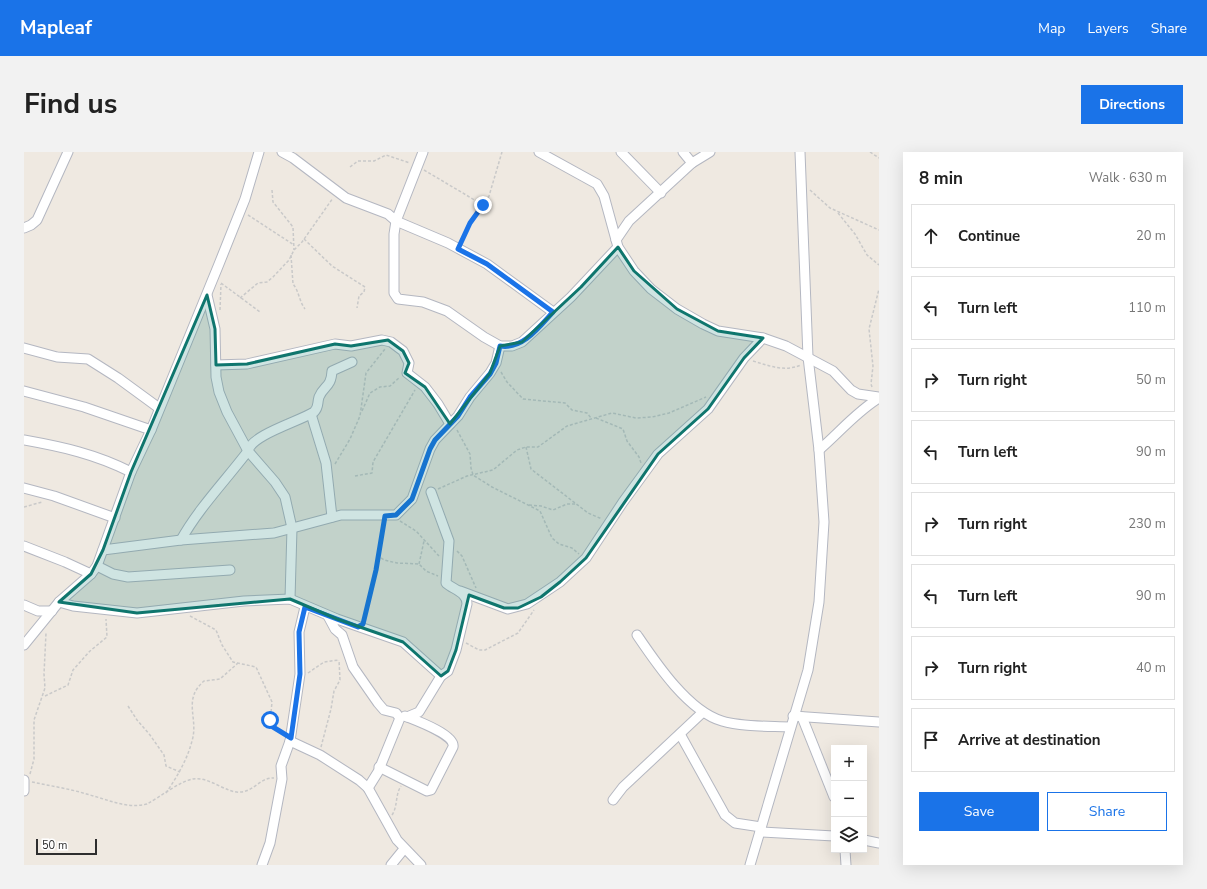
<!DOCTYPE html>
<html lang="en">
<head>
<meta charset="utf-8">
<style>
	:root { --surface:#fff; --page:#f2f2f2; --text:#222; --muted:#767676; --line:#e0e0e0; --accent:#1a73e8 }
	body { margin:0; font-family:"Nunito Sans",sans-serif; background:var(--page); color:var(--text) }
	.controls { position:absolute; right:12px; bottom:12px; display:grid; overflow:hidden; border-radius:0px; box-shadow:0 4px 16px #0002 }
	.controls button { width:36px; height:36px; display:grid; place-items:center; padding:0; border:0; border-bottom:1px solid var(--line); background:var(--surface); color:var(--text); font:20px sans-serif }
	.scale { position:absolute; left:12px; bottom:10px; width:61px; box-sizing:border-box; padding-left:4px; border:2px solid #2e2e2e; border-top:0; font-size:11px; line-height:14px; white-space:nowrap; color:#2e2e2e; -webkit-text-stroke:3px #fff; paint-order:stroke }
	.stop { position:absolute; width:12px; height:12px; margin:-9px; border:3px solid #1a73e8; border-radius:50%; background:#fff }
	.stop.end { background:#1a73e8; border-color:#fff; box-shadow:0 1px 4px #0008 }
	.list { margin:0; padding:0; list-style:none }
	h2 { display:flex; justify-content:space-between; align-items:center; height:52px; margin:0; padding:0 16px; font-size:17px }
	h2 small { font-size:13px; font-weight:400; color:var(--muted) }
	.list li { display:grid; grid-template-columns:26px 1fr auto; gap:12px; align-items:center; box-sizing:border-box; height:64px; margin:0 8px 8px; padding:0 8px; border:1px solid var(--line); border-radius:0px }
	.list b { display:block; font-size:15px; white-space:nowrap }
	.list em { font-size:13px; font-style:normal; color:var(--muted) }
	.actions { display:flex; gap:8px; padding:12px 16px }
	.actions a { flex:1; padding:9px 0; border:1px solid var(--accent); border-radius:0px; text-align:center; font-size:14px; color:var(--accent) }
	.actions .main { background:var(--accent); color:#fff }
	.icon { flex:none; width:22px; height:22px; fill:none; stroke:currentColor; stroke-width:2; stroke-linecap:round; stroke-linejoin:round }
	.map { position:relative; flex:none; width:855px; height:713px; overflow:hidden; border-radius:0px }
	header { display:flex; align-items:center; gap:24px; box-sizing:border-box; height:56px; padding:0 20px; background:var(--accent); color:#fff }
	header strong { font-size:19px }
	nav { display:flex; gap:22px; margin-inline-start:auto; font-size:14px }
	.intro { display:flex; align-items:center; justify-content:space-between; box-sizing:border-box; height:96px; padding:0 24px }
	h1 { margin:0; font-size:28px }
	.button { padding:10px 18px; border-radius:0px; background:var(--accent); color:#fff; font-size:14px; font-weight:700 }
	main { display:flex; gap:24px; padding:0 24px }
	aside { flex:1; background:var(--surface); border-radius:0px; box-shadow:0 4px 16px #0002 }
	.map>svg:first-child { display:block }
	.lines { fill:none; stroke-linecap:round; stroke-linejoin:round }
	.minor-casing { stroke:#b4b7c1; stroke-width:11 }
	.path { stroke:#c9c9c9; stroke-width:1.5; stroke-dasharray:3 2; stroke-linecap:butt }
	.minor { stroke:#fff; stroke-width:9 }
	.route { stroke:#1a73e8; stroke-width:5 }
	.marked { fill:#0f766e; fill-opacity:0.2; stroke:#0f766e; stroke-width:3; stroke-linejoin:round }
</style>
</head>
<body>
<header>
<strong>Mapleaf</strong>
<nav><a>Map</a><a>Layers</a><a>Share</a></nav>
</header>
<div class="intro"><h1>Find us</h1><a class="button">Directions</a></div>
<main>
<div class="map">
<svg width="855" height="713" viewBox="0 0 855 713">
	<rect width="100%" height="100%" fill="#efe9e1"/>
	<g class="lines">
		<!-- minor casing -->
		<g class="minor-casing">
			<g id="minor">
				<path d="M258,0L269,6L322,46L364,62L372,69L424,91L463,112L529,160"/>
				<path d="M399,0L372,69L370,82V141L374,147L399,150L423,159L460,185L476,194H488L498,190L547,145L594,95"/>
				<path d="M515,0L573,32L580,44L594,95L610,119L627,137L653,157L679,172L694,179L739,186L762,194L809,219L827,238L834,242L855,245"/>
				<path d="M597,0L637,41"/>
				<path d="M659,0L668,11"/>
				<path d="M0,76L7,73L13,68L44,0"/>
				<path d="M592,88L605,69L668,11L686,0"/>
				<path d="M183,143L191,177L192,225L195,240L203,260L224,299L251,330L261,345L268,376L266,447"/>
				<path d="M0,196L33,205L64,207L94,226L135,256"/>
				<path d="M192,213L223,212L311,192L327,194L358,188L367,190L379,199L385,211L383,221L401,235L414,252L426,272"/>
				<path d="M0,239L60,255L127,278"/>
				<path d="M287,262L302,311L308,365"/>
				<path d="M0,288C39,295 71,302 107,320"/>
				<path d="M795,298C815,281 832,260 855,246"/>
				<path d="M0,336L30,344L91,366"/>
				<path d="M157,388C174,357 202,328 224,299C227,283 276,269 290,260C295,255 293,252 295,245C300,233 307,236 308,219L328,210"/>
				<path d="M0,394L41,410L67,422"/>
				<path d="M79,398L157,388L250,381L317,363H372L388,347L406,297L411,288L434,264L446,245L466,221L472,211L476,194"/>
				<path d="M73,414L89,422L104,425L206,418"/>
				<path d="M436,439L484,457L503,452L536,430L562,406L599,350L634,302L684,257L720,206L739,186"/>
				<path d="M35,450L49,454L113,461L220,449L266,447L313,467L379,490L417,524"/>
				<path d="M0,453L14,459H28"/>
				<path d="M281,455L275,480L276,522L266,589L296,603L335,628L344,636L373,688L397,713"/>
				<path d="M304,464L311,477L318,483L329,515L354,551L360,558L372,561L376,566L354,620L344,636"/>
				<path d="M613,483C632,511 664,559 698,569C718,575 745,574 766,575"/>
				<path d="M0,493L35,450L67,422L73,414L107,320L127,278L195,112L221,47L235,0"/>
				<path d="M769,564L855,570"/>
				<path d="M383,565L395,560L417,524L424,519L432,498L443,452C443,440 430,438 422,431L425,389L407,340"/>
				<path d="M778,565L810,645"/>
				<path d="M656,582L701,663L711,671L737,675"/>
				<path d="M355,615L403,639L407,638L429,595C432,583 391,568 381,564"/>
				<path d="M0,628V639"/>
				<path d="M589,648L599,635L679,560"/>
				<path d="M736,680L810,684"/>
				<path d="M840,688L855,691"/>
				<path d="M821,698L822,713"/>
				<path d="M238,713L246,691L258,627L257,614L266,589"/>
				<path d="M367,713L380,697"/>
				<path d="M726,713L784,518L795,450L800,370L795,298L784,205L776,0"/>
			</g>
		</g>
		<!-- path -->
		<g class="path">
			<path d="M846,0L855,6"/>
			<path d="M326,15L334,9H350L362,3L386,11"/>
			<path d="M400,18L459,53"/>
			<path d="M248,38L249,50L269,75L270,98"/>
			<path d="M786,38L806,56L855,78"/>
			<path d="M814,61L831,82L843,103L855,113"/>
			<path d="M224,63L270,93"/>
			<path d="M280,87L308,114L341,135L340,140L335,144L333,156"/>
			<path d="M438,88L446,71L465,44L478,0"/>
			<path d="M267,103L269,132C275,139 275,149 281,157"/>
			<path d="M197,131L236,160"/>
			<path d="M216,146L234,131L243,130L249,125L265,108L270,98L278,90L309,46"/>
			<path d="M196,158L197,132"/>
			<path d="M729,209C746,214 760,220 777,213"/>
			<path d="M477,220L483,230L499,247L541,251L548,258L563,261L567,266"/>
			<path d="M848,235L847,232L849,214L845,177L855,137"/>
			<path d="M338,259L346,241L356,235L366,234L376,225"/>
			<path d="M572,266L599,277L603,289L615,305L617,311"/>
			<path d="M433,278L446,302L447,316L449,323L468,335L516,359L528,386L535,392L548,396L555,402"/>
			<path d="M502,295L507,317L564,361L578,367"/>
			<path d="M311,312L326,287L336,264L342,221L361,197"/>
			<path d="M331,324L348,321L349,310L391,238"/>
			<path d="M414,337L443,324L469,318L493,298L502,295H514L543,274L588,261L612,266L628,265L645,261L682,245"/>
			<path d="M505,353L517,354L529,358L543,352H553"/>
			<path d="M0,355L18,350"/>
			<path d="M376,369L392,379L415,404"/>
			<path d="M433,399L438,404L452,436"/>
			<path d="M353,403L360,408L373,411L395,412L402,419L414,424"/>
			<path d="M395,412L400,389"/>
			<path d="M166,464L192,478L198,493L209,510L232,515L248,550L246,571L259,582"/>
			<path d="M340,468L352,418L360,370"/>
			<path d="M442,491L455,498H461L494,481L510,458"/>
			<path d="M284,521L300,510L315,508"/>
			<path d="M21,544L44,533L49,518L66,499L83,485L82,467"/>
			<path d="M104,554L113,568L126,583L140,603L142,614L156,620"/>
			<path d="M297,595L307,557L310,539L316,528L315,508"/>
			<path d="M6,622L10,607V568L21,536L20,522L22,481"/>
			<path d="M8,630C27,634 47,637 66,643C85,648 103,657 123,652C136,645 156,629 169,627C185,624 203,642 217,640C230,639 237,625 250,626"/>
			<path d="M142,641C153,625 163,608 168,589C175,566 158,548 180,529L196,527L214,511"/>
			<path d="M368,663C374,654 371,643 377,634"/>
		</g>
		<!-- minor -->
		<use href="#minor" class="minor"/>
	</g>
	<g class="lines">
		<!-- route -->
		<path class="route" d="M246,568L249,575L267,586L276,522L275,480L281,455L334,475L339,472L352,418L361,364L372,363L388,347L406,297L411,288L434,264L446,245L466,222L472,211L476,194C499,198 516,174 529,160L463,112L434,97L446,71L459,53"/>
	</g>
	<!-- marked area -->
	<path class="marked" d="M594,95L610,119L653,157L694,179L739,186L720,206L684,257L634,302L562,406L536,430L517,445L494,456H480L445,443L432,498L424,519L417,524L379,490L313,467L266,447L113,461L35,450L67,422L79,398L107,320L183,143L191,177L192,213L223,212L311,192L327,194L364,188L379,199L385,211L381,221L401,235L426,272L466,221L476,194L498,190L557,135Z"/>
</svg>
<div class="controls">
<button>+</button>
<button>−</button>
<button><svg class="icon" aria-label="layers" viewBox="0 0 24 24"><path d="M12 4l9 5-9 5-9-5zM3 14l9 5 9-5"/></svg></button>
</div>
<div class="scale">50 m</div>
<div class="stop" style="left:246px;top:568px"></div>
<div class="stop end" style="left:459px;top:53px"></div>
</div>
<aside>
<h2>8 min<small>Walk · 630 m</small></h2>
<ul class="list">
<li><svg class="icon" aria-label="ahead" viewBox="0 0 24 24"><path d="M12 20V5M6 11l6-6 6 6"/></svg><div><b>Continue</b></div><em>20 m</em></li>
<li><svg class="icon" aria-label="left" viewBox="0 0 24 24"><path d="M17 20v-9H6M10 6l-5 5 5 5"/></svg><div><b>Turn left</b></div><em>110 m</em></li>
<li><svg class="icon" aria-label="right" viewBox="0 0 24 24"><path d="M7 20v-9h11M14 6l5 5-5 5"/></svg><div><b>Turn right</b></div><em>50 m</em></li>
<li><svg class="icon" aria-label="left" viewBox="0 0 24 24"><path d="M17 20v-9H6M10 6l-5 5 5 5"/></svg><div><b>Turn left</b></div><em>90 m</em></li>
<li><svg class="icon" aria-label="right" viewBox="0 0 24 24"><path d="M7 20v-9h11M14 6l5 5-5 5"/></svg><div><b>Turn right</b></div><em>230 m</em></li>
<li><svg class="icon" aria-label="left" viewBox="0 0 24 24"><path d="M17 20v-9H6M10 6l-5 5 5 5"/></svg><div><b>Turn left</b></div><em>90 m</em></li>
<li><svg class="icon" aria-label="right" viewBox="0 0 24 24"><path d="M7 20v-9h11M14 6l5 5-5 5"/></svg><div><b>Turn right</b></div><em>40 m</em></li>
<li><svg class="icon" aria-label="arrive" viewBox="0 0 24 24"><path d="M6 21V4h12l-3 4 3 4H6"/></svg><div><b>Arrive at destination</b></div></li>
</ul>
<div class="actions"><a class="main">Save</a><a>Share</a></div>
</aside>
</main>
</body>
</html>
